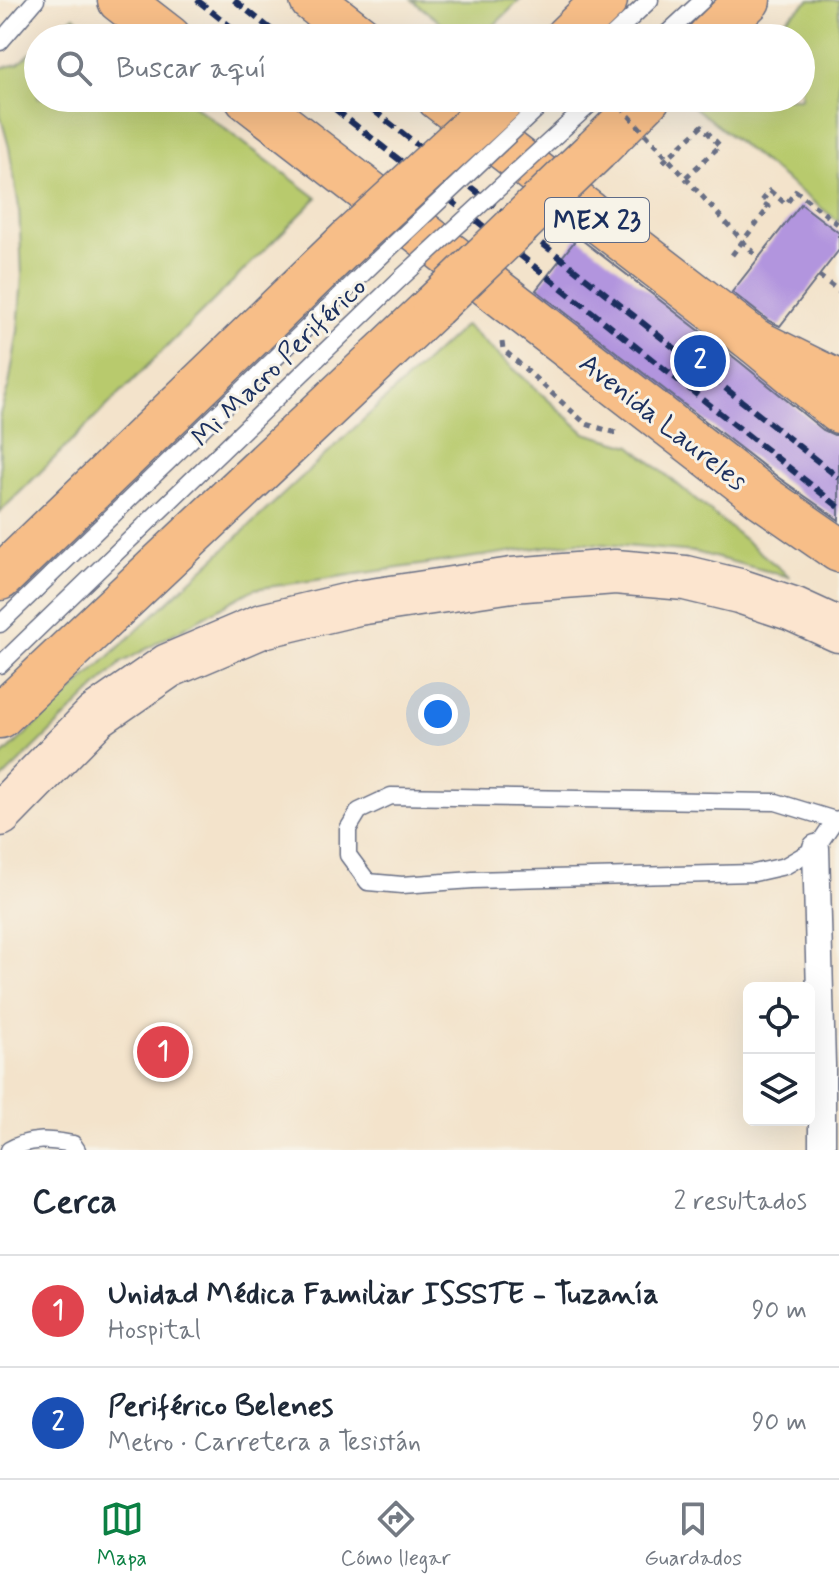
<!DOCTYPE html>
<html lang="es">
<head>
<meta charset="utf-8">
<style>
	:root { --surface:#fff; --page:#f6f6f7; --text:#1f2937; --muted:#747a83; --line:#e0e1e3; --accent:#0b8043 }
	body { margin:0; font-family:Mynerve,sans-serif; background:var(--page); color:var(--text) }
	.controls { position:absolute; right:24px; bottom:24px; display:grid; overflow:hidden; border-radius:12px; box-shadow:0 8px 32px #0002 }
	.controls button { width:72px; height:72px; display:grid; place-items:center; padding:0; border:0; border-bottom:2px solid var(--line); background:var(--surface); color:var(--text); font:40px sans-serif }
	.you { position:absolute; left:438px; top:714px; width:28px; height:28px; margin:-20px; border:6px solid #fff; border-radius:50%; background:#1a73e8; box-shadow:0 0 0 12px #1a73e833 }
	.badge { display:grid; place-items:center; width:52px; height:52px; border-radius:50%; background:var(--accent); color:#fff; font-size:26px; font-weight:700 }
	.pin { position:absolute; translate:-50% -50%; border:4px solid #fff; box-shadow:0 2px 8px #0006 }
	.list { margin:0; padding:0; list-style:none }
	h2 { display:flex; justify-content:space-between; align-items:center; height:104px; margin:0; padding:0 32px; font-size:34px }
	h2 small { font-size:26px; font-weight:400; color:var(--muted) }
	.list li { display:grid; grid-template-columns:52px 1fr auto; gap:24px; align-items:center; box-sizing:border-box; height:112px; padding:0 32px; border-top:2px solid var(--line) }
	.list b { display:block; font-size:30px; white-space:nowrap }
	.list p { margin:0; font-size:26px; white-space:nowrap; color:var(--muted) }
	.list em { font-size:26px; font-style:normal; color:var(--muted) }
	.icon { flex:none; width:44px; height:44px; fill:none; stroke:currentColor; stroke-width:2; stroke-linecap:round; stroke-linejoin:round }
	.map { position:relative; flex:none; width:839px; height:1150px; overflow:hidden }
	.search { position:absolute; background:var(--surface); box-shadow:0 8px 32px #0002; left:24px; right:24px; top:24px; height:88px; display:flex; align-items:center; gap:20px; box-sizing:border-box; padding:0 28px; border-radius:44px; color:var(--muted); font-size:30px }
	.sheet { height:328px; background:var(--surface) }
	nav { display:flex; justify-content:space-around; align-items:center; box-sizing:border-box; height:112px; border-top:2px solid var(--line); background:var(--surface); font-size:22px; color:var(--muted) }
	nav a { display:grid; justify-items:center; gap:4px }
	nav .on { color:var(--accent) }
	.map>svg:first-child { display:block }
	.green { fill:#b8ca6d; stroke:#6a7c66; stroke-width:2 }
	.building { fill:#b295de }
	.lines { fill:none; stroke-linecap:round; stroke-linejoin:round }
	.service-casing { stroke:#676e84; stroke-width:19 }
	.pedestrian-casing { stroke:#676e84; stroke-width:29 }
	.secondary-casing { stroke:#676e84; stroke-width:47 }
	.primary-casing { stroke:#676e84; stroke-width:47 }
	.motorway-casing { stroke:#676e84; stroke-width:47 }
	.path { stroke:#676e84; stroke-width:5; stroke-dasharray:6 6; stroke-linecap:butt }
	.service { stroke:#fff; stroke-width:16 }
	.pedestrian { stroke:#fff; stroke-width:26 }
	.secondary { stroke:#fce5cf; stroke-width:44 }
	.primary { stroke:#f7be88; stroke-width:44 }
	.motorway { stroke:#f7be88; stroke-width:44 }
	.rail { stroke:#1b2f5e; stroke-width:6; stroke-dasharray:12 6; stroke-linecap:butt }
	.service-bridge-casing { stroke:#676e84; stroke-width:19; stroke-linecap:butt }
	.motorway-bridge-casing { stroke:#676e84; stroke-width:47; stroke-linecap:butt }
	.path-bridge { stroke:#676e84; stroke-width:5; stroke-dasharray:6 6; stroke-linecap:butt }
	.service-bridge { stroke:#fff; stroke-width:16 }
	.motorway-bridge { stroke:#f7be88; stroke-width:44 }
	.labels { text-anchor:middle; stroke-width:6; stroke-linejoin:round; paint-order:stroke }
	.shield { fill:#f7f3e8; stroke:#5d6a87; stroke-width:2 }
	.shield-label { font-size:26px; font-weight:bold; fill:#1b2f5e }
	.street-label { font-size:28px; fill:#1b2f5e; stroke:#f7f3e8 }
</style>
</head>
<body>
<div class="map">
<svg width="839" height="1150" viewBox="0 0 839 1150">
	<rect width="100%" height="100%" fill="#f7f3e8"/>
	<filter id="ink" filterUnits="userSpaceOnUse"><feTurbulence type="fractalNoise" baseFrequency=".0125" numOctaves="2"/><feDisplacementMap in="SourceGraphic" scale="16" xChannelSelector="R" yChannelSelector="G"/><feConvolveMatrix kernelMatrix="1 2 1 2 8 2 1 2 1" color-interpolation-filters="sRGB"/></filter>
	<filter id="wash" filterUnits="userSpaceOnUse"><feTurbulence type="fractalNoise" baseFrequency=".006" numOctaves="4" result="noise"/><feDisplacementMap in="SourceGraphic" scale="32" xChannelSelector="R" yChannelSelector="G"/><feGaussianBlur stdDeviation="1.8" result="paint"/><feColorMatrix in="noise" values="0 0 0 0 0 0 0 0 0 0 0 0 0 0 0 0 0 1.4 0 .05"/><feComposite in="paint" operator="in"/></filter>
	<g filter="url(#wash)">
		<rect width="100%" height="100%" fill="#f3e3cb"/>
		<!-- green -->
		<g class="green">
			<path d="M412,0H520L481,38H460Z"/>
			<path d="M810,0H839V222L689,103L695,98H801V38H761Z"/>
			<path d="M74,16L104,38H48Z"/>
			<path d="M38,47V98H184L317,198L0,512V414L9,385L18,331L22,276L19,207L9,147L0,114V68L18,64Z"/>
			<path d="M465,325L585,433L631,446L790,577L695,552L578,542L254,589L121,663L0,781V758Z"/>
		</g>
		<g id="blocks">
			<!-- building -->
			<g class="building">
				<path d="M801,204L839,233V250L780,326L769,321L732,292Z"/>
				<path d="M578,237L740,362L823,430L834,435H839V520L779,478L536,290Z"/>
			</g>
		</g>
	</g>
	<g filter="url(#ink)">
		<use href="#blocks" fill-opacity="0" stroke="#676e84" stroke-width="2"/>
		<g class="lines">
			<!-- service casing -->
			<g class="service-casing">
				<g id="service">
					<path d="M610,38L650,0"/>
					<path d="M662,38L703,0"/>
					<path d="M0,42L36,0"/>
					<path d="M566,126L597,98"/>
					<path d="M0,624L377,260"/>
					<path d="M0,665L400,279"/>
					<path d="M835,820L816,848L785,866L754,873L473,880L402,885L368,882L348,855V829L359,811L391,796L776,802L835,820L839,819"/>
					<path d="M9,1150C31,1137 48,1140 73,1144L77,1150"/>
				</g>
			</g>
			<!-- pedestrian casing -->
			<g class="pedestrian-casing">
				<path id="pedestrian" d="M816,848L822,1065V1150"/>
			</g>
			<!-- secondary casing -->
			<g class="secondary-casing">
				<path id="secondary" d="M0,814L96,716L168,666L262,626L358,603L512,580L615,572L685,578L739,591L793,609L839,630"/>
			</g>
			<!-- primary casing -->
			<g class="primary-casing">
				<g id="primary">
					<path d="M120,0L169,38"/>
					<path d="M312,0L361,38"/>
					<path d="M247,98L764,498L839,550"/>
					<path d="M439,98L756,342L839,411"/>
				</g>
			</g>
			<!-- motorway casing -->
			<g class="motorway-casing">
				<g id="motorway">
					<path d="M566,38L605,0"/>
					<path d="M709,38L748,0"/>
					<path d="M596,150L648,98"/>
					<path d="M756,342L839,383"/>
					<path d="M0,578L351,239"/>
					<path d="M0,716L434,306"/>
				</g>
			</g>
			<!-- path -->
			<g class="path">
				<path d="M663,162L702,126L720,146L685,178"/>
				<path d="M732,255L769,207L761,202L770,191L786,204L796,191L839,225"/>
				<path d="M819,276L839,291"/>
				<path d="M502,342L503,349L586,424L616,433"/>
			</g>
			<!-- service -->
			<use href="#service" class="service"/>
			<!-- pedestrian -->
			<use href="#pedestrian" class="pedestrian"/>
			<!-- secondary -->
			<use href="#secondary" class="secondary"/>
			<!-- primary -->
			<use href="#primary" class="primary"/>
			<!-- motorway -->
			<use href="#motorway" class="motorway"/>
			<!-- rail -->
			<g class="rail">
				<path d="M197,0L245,38"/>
				<path d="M234,0L282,38"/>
				<path d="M321,98L839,507"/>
				<path d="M358,98L839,478"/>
			</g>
			<!-- service-bridge casing -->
			<g class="service-bridge-casing">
				<g id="service-bridge">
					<path d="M377,260L540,106"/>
					<path d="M400,279L566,126"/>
				</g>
			</g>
			<!-- motorway-bridge casing -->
			<g class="motorway-bridge-casing">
				<g id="motorway-bridge">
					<path d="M351,239L504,98"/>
					<path d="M434,306L596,150"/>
				</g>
			</g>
			<!-- path-bridge -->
			<path class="path-bridge" d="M613,98L759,259"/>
			<!-- service-bridge -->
			<use href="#service-bridge" class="service-bridge"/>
			<!-- motorway-bridge -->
			<use href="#motorway-bridge" class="motorway-bridge"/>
		</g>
	</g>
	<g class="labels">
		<!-- shield labels -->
		<rect class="shield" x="545" y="198" width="104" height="44" rx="6"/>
		<g class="shield-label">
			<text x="597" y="229">MEX 23</text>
		</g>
		<!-- street labels -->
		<g class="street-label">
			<text transform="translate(278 361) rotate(-44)" y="10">Mi Macro Periférico</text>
			<text transform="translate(664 421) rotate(38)" y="10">Avenida Laureles</text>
		</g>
	</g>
</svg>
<div class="controls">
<button><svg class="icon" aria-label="locate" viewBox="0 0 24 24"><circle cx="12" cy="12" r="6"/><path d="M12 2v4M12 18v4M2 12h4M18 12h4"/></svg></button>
<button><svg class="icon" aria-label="layers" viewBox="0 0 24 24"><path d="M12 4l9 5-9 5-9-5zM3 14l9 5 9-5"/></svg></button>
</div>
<div class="you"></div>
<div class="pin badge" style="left:163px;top:1052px;background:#e0444e">1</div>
<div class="pin badge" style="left:700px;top:361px;background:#1a4fb4">2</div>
<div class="search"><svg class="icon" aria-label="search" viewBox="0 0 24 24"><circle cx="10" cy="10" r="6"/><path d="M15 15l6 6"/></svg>Buscar aquí</div>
</div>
<section class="sheet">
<h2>Cerca<small>2 resultados</small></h2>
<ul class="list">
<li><span class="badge" style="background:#e0444e">1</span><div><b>Unidad Médica Familiar ISSSTE - Tuzanía</b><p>Hospital</p></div><em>90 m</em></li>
<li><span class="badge" style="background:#1a4fb4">2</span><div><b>Periférico Belenes</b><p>Metro · Carretera a Tesistán</p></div><em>90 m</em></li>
</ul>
</section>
<nav>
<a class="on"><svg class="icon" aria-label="map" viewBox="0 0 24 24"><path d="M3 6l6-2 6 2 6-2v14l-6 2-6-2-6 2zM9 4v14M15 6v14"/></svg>Mapa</a>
<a><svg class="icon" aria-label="directions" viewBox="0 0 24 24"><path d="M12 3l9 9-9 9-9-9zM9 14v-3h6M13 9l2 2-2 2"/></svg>Cómo llegar</a>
<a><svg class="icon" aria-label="saved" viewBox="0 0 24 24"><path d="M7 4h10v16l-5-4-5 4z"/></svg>Guardados</a>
</nav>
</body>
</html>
